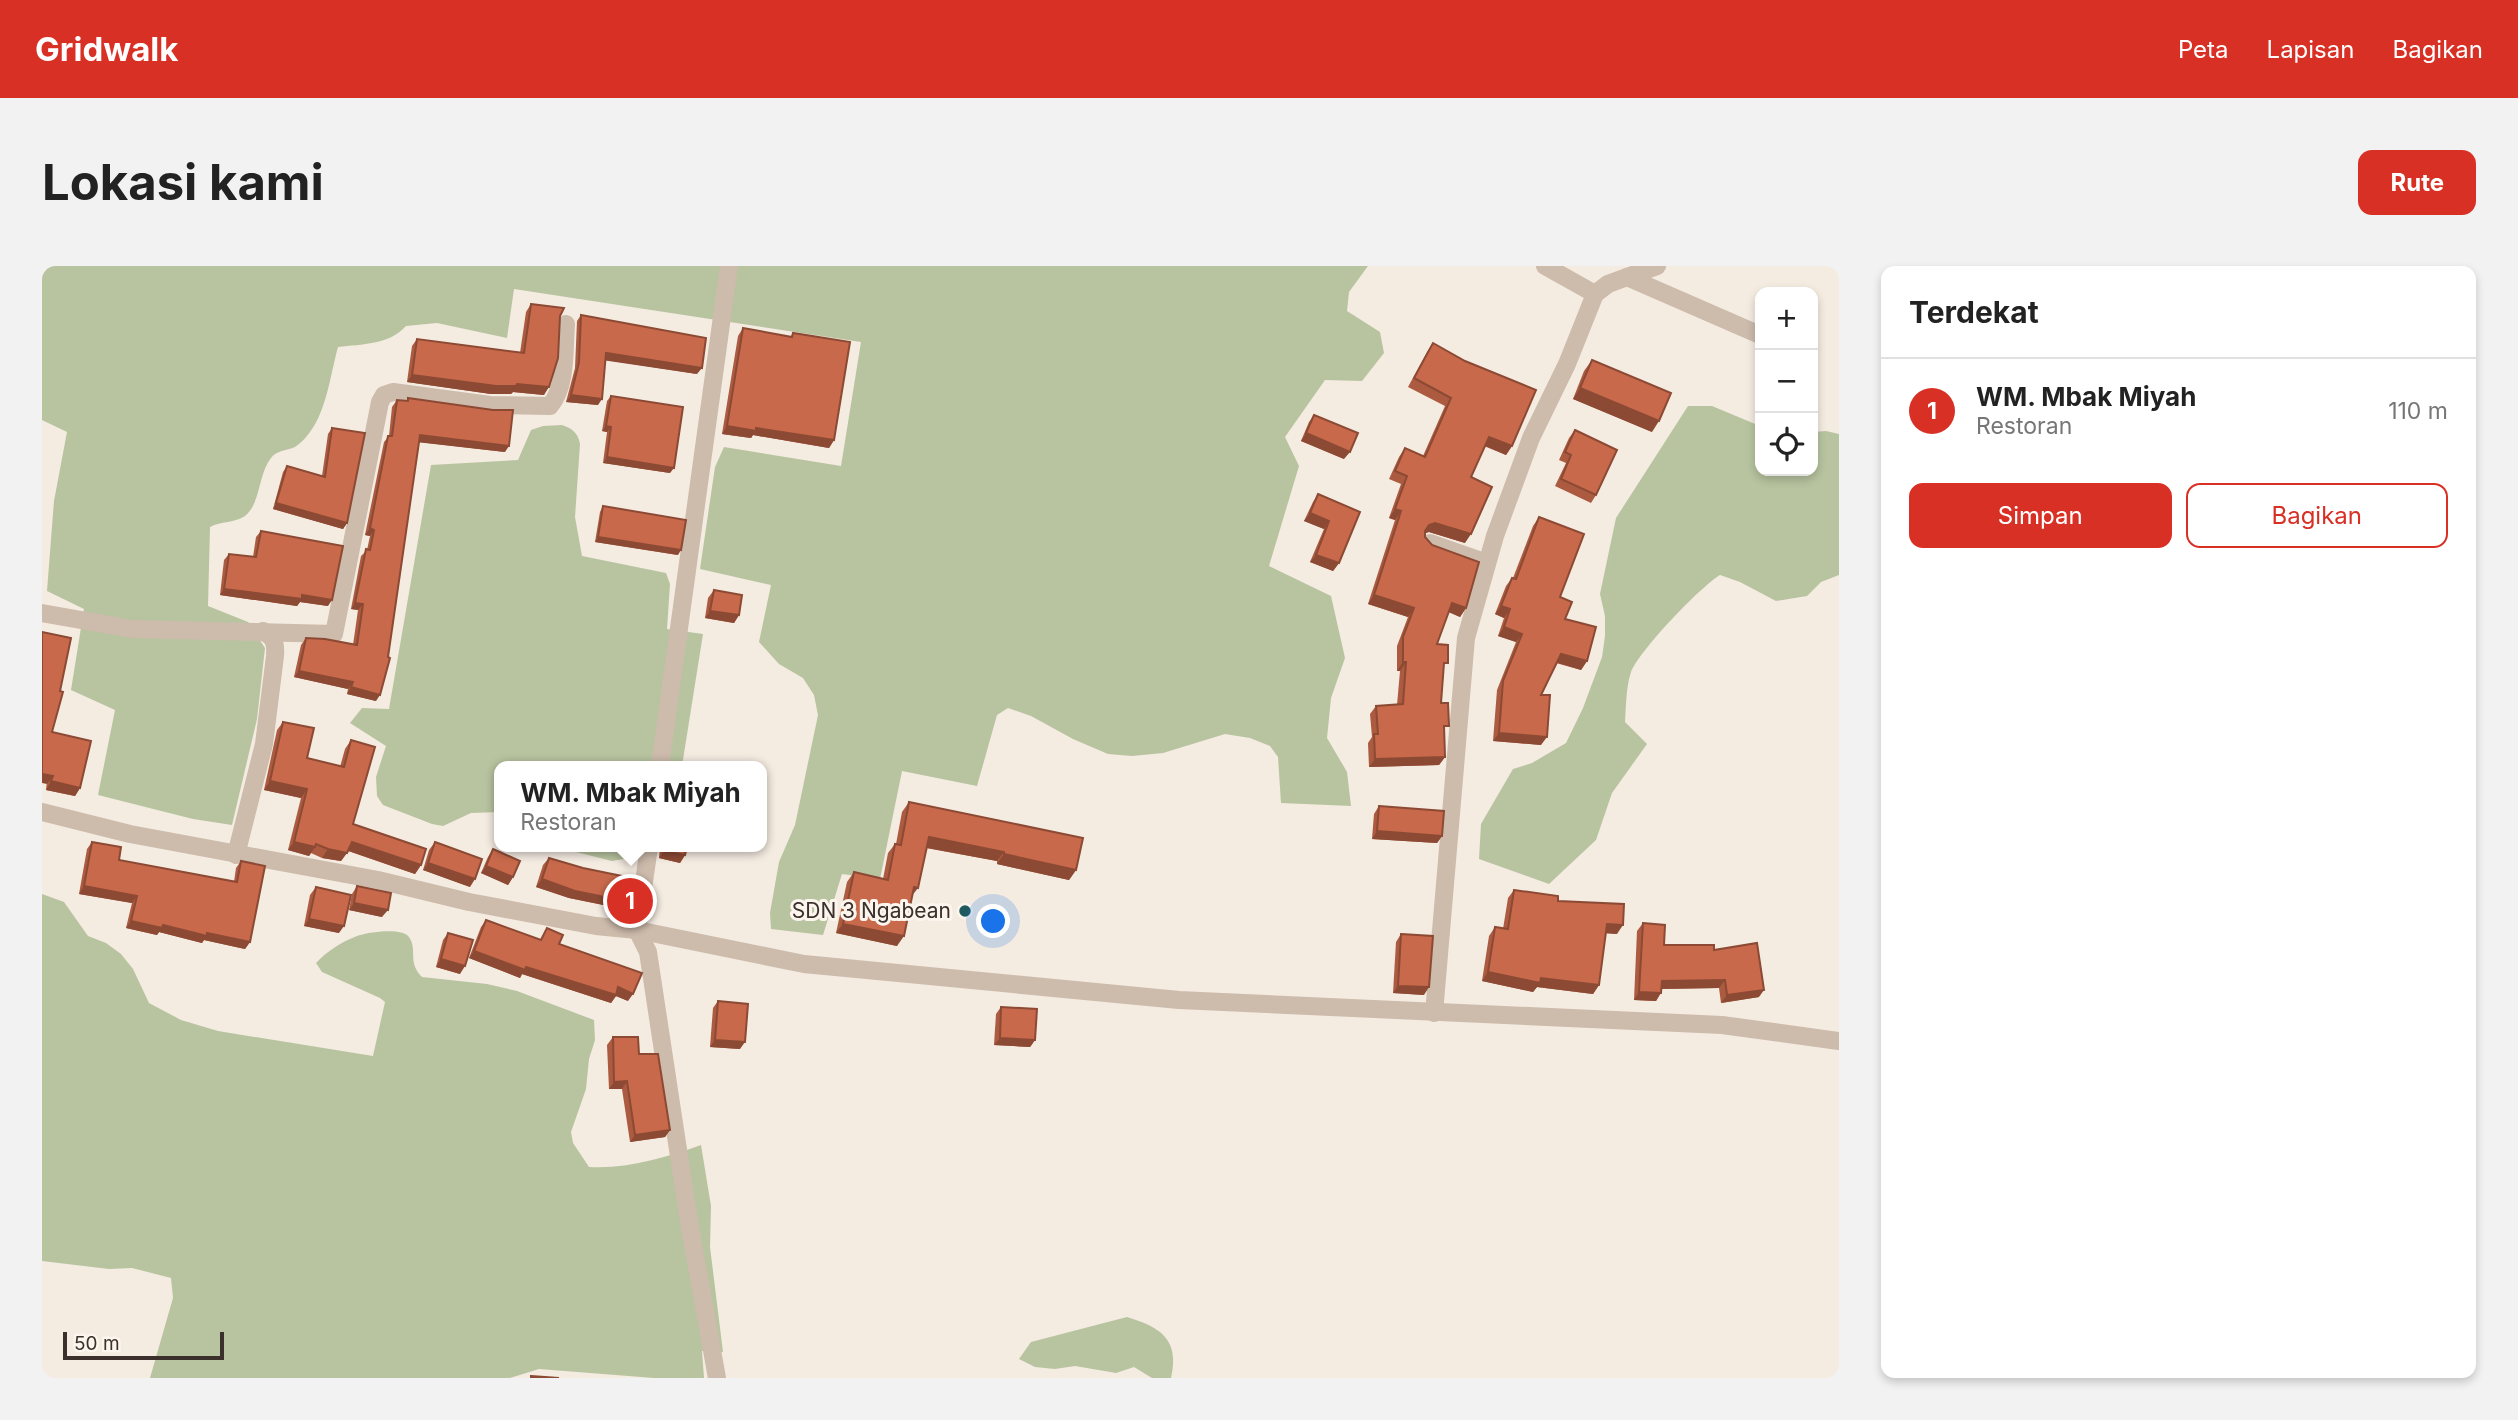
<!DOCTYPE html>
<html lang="id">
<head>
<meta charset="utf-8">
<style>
	:root { --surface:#fff; --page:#f2f2f2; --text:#222; --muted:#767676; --line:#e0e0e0; --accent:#d93025 }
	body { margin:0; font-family:Inter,sans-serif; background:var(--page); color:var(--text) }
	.controls { position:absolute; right:21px; top:21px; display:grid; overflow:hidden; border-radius:14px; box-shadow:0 4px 10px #0003 }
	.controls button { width:63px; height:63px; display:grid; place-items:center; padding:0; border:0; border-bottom:2px solid var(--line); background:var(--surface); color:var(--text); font:35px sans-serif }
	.scale { position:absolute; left:21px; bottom:18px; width:161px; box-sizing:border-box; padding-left:7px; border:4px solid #3b302b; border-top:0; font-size:19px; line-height:24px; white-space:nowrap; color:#3b302b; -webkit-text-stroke:5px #fbf5ee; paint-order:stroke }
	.you { position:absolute; left:952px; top:656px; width:24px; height:24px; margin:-18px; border:5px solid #fff; border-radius:50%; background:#1a73e8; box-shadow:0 0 0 10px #1a73e833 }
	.badge { display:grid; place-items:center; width:46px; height:46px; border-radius:50%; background:var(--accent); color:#fff; font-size:23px; font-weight:700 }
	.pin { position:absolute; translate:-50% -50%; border:4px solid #fff; box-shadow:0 2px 7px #0006 }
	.popup { position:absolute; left:452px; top:495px; width:273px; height:91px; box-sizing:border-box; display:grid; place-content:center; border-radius:14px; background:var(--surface); filter:drop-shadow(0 2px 5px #0005); font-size:23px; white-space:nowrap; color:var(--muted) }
	.popup b { font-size:26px; color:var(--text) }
	.popup::after { content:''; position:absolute; left:50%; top:100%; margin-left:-14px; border:14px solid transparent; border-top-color:var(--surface) }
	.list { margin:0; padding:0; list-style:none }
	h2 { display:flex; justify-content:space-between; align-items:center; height:91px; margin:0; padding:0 28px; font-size:30px }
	h2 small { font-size:23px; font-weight:400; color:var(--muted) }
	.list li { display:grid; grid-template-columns:46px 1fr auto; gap:21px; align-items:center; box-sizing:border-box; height:105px; padding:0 28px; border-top:2px solid var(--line) }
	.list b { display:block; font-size:26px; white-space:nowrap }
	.list p { margin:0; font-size:23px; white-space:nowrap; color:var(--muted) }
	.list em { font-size:23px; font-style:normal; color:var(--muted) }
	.actions { display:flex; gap:14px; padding:21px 28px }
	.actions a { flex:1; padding:16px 0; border:2px solid var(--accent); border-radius:14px; text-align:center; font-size:24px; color:var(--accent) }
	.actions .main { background:var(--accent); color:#fff }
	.icon { flex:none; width:38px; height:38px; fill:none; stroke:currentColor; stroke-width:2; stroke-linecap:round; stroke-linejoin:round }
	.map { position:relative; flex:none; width:1797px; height:1112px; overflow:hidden; border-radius:14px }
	header { display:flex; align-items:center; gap:42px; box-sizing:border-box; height:98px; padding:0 35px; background:var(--accent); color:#fff }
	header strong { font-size:33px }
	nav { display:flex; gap:38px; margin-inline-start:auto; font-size:24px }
	.intro { display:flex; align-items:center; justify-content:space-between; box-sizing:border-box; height:168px; padding:0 42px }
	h1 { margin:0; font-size:49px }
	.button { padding:18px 32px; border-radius:14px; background:var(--accent); color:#fff; font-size:24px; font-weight:700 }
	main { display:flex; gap:42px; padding:0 42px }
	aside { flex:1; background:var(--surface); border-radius:14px; box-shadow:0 4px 10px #0003 }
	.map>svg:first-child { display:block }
	.green { fill:#b8c4a0 }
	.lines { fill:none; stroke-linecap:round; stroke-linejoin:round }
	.minor { stroke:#cdbbac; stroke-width:18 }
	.wall { fill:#ac5a40 }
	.shaded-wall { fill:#8c4a34 }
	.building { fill:#c8694b; stroke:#8c4a34; stroke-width:2 }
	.poi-dot { fill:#1f5a5e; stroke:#fbf5ee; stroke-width:2.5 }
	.labels { text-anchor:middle; stroke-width:6; stroke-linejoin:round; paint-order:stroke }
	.poi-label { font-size:21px; fill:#3b302b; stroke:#fbf5ee; text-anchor:end }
</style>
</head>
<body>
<header>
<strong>Gridwalk</strong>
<nav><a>Peta</a><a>Lapisan</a><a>Bagikan</a></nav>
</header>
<div class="intro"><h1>Lokasi kami</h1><a class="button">Rute</a></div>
<main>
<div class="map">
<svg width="1797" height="1112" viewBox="0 0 1797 1112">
	<rect width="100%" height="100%" fill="#f4ebe1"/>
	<!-- green -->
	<g class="green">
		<path d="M0,0H1326L1307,26L1305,45L1338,66L1342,87L1320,115L1283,114L1243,171L1257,200L1227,300L1289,330L1303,392L1289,432L1285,472L1305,506L1309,540L1239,537L1236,491L1228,480L1208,472L1183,468L1121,487L1090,490L1066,488L1031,473L989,450L966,442L955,449L935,520L860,505L838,613L800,608L781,669L729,663L728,647L737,596L753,559L776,449L772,429L761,412L737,398L717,376L729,319L658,303L673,201L682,181L799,200L819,76L472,23L465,72L395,57L364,60C347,79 320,78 296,81C287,113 284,156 257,178C248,186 237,182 229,192C216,208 219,237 203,250C193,257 179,255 168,261L166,340L206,356L223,382L215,453L190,559L151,553L56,529L73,444L29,424L42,343L5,325L12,235L25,166L0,154Z"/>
		<path d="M1646,140H1670L1718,160V205H1771V166L1784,165L1797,168V309L1779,316L1765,330L1734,335L1698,316L1678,309C1657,322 1598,384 1589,406C1584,421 1584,441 1583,456L1605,478L1570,527L1554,574L1507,618L1437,593L1439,558L1471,503L1490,497L1524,477L1541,442L1560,391L1563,370V350L1558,328L1574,252Z"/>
		<path d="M520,159C531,163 536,167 538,178L533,251L540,290L624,307L628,318L625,363L661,368L640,500H457V546L429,547L401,560L390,558L341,539L335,530L334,511L344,480L308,457L320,442L347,443L389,199L476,194L489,164L501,160Z"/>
		<path d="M525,581H589L587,592L570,595L530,585Z"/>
		<path d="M0,628L22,636L46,670L64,677L79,688L91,703L107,737L139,754L176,765L331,790L343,736L338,732L280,706L274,697C284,686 301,675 315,670C325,666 360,661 367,671C376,684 365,696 380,711L445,718L475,725L552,754L553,774L547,793L544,823L529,866L531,877L547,901C586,903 622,892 659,879L669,940L668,981L681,1086L660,1085L662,1112H612L497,1103L468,1112H108L131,1032L129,1012L90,1002L67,1003L0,995Z"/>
		<path d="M1085,1051C1118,1061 1138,1073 1129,1112H1110L1092,1101L1074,1107L1033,1100L1013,1103L993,1101L977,1093L989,1076Z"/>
	</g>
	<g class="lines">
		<!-- minor -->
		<g class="minor">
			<path d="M1503,0L1553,28"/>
			<path d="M1585,11L1718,69"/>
			<path d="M1388,277L1445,297"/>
			<path d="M0,347L90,363L292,368L338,136L342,129L351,126L448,139L508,140C525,120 522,83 524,58"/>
			<path d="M618,500L687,0"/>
			<path d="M0,546L88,568L336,614L427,636L554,660L595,664L762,698L1137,734L1680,759L1797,775"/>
			<path d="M607,581L595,664L606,686L647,956L675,1112"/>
			<path d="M194,589L222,478L233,390C234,377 232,371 221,365"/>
			<path d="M1392,747L1424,372L1453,270L1489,172L1525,98L1553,28L1566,18L1615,0"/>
		</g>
	</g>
	<!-- wall -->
	<g class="wall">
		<path d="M489,38L518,50L502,129L471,126L469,128H449L365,116L370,80L375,73L478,87L484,46Z"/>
		<path d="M539,49L655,108L564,94L556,139L524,136L533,102L535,55Z"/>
		<path d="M701,62L749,71L751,67L792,174L787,182L711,169L709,172L680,168L696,70Z"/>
		<path d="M1391,77L1470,180L1464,189L1442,180L1429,211L1423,277L1387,266L1383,267V271L1424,342L1418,351L1407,346L1395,378L1402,403L1399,437L1403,491L1397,499L1327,501L1326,477L1330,471L1328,448L1334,440L1355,439L1358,405H1355V380L1366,351L1326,338L1353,254L1347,252L1359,218L1347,213L1357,191L1363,182L1381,190L1403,140L1366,121L1385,86Z"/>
		<path d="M1550,94L1610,166L1531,133L1542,105Z"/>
		<path d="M569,130L628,207L561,197L565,166L560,165L565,135Z"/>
		<path d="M366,132L463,186L377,176L334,435L305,428L306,423L252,411L259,379L264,372L311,379L316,344L309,343L319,290L325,284L328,270L323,269L342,176L347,170L350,141L355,134L365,135Z"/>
		<path d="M1272,149L1302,193L1259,175L1267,156Z"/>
		<path d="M290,162L305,257L301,263L231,243L241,206L245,200L280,210L286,168Z"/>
		<path d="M1533,164L1554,229L1549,237L1513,220L1524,197L1517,194L1527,172Z"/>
		<path d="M1276,228L1318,246L1297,297L1291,305L1268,296L1282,263L1262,255L1271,236Z"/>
		<path d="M561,240L636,289L553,276L558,246Z"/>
		<path d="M1497,251L1523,353L1545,395L1539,404L1514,397L1499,429V479L1451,475L1455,424L1474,376L1456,370L1462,352L1453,348L1464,320L1470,312H1471L1491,260Z"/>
		<path d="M219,265L286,340L258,336L255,340L178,329L182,294L187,288L211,291L214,271Z"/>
		<path d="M672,324L697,349L692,357L663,352L666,332Z"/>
		<path d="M241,456L265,492L298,501L303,483L309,474L311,558L379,599L373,608L306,585L299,595L280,592L269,587L267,590L246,584L259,532L222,524L235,464Z"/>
		<path d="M10,466L38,522L33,530L4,524Z"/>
		<path d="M867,536L1034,604L1027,614L955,598V595L884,582L855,680L794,667L805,616L812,606L841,613L846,587L853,578H854L860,546Z"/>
		<path d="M1337,540L1400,570L1395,577L1330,573L1332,548Z"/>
		<path d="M50,576L77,594L192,616L194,602L199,595L208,676L203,683L162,674L160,677L117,666L115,669L84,662L90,637L37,628L45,583Z"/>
		<path d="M393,576L428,621L381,604L387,584Z"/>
		<path d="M618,581H645L643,589L638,597L617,592Z"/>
		<path d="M451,583L471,611L466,619L439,607L446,591Z"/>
		<path d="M507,592L586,644L527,632L494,621L501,599Z"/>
		<path d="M315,620L340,651L307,644L310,628Z"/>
		<path d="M274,621L297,667L262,660L268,629Z"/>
		<path d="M1472,624L1516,635L1575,668L1564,667L1557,719L1551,728L1495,721L1491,726L1440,715L1447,670L1453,661L1461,663L1466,632Z"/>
		<path d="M444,654L498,674L505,662L517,678L586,735L574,730L569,737L480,708L478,712L427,692L439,661Z"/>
		<path d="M1601,657L1622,679L1672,684L1717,731L1679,737L1677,722L1620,723L1614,735L1592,734L1595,665Z"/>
		<path d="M406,667L418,708L394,701L401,674Z"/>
		<path d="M1359,668L1382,729L1351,727L1354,676Z"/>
		<path d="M676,735L698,783L668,781L671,742Z"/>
		<path d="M959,741L993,774L988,781L952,779L954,748Z"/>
		<path d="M571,771L597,788L628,864L623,871L588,876L580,823H567L565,779Z"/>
	</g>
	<!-- shaded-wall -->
	<g class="shaded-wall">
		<path d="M564,87L660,102L655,108L560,94Z"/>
		<path d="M370,109L475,118L507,121L502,129L471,126L469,128H449L365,116Z"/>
		<path d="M1538,122L1617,155L1610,166L1531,133Z"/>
		<path d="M529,129L560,133L556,139L524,136Z"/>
		<path d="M564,160L569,161L565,166L560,165Z"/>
		<path d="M685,160L714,162L792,174L787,182L711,169L709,172L680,168Z"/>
		<path d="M1264,167L1308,186L1302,193L1259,175Z"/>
		<path d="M378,169L467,180L463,186L374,176Z"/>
		<path d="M1447,171L1470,180L1464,189L1441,179Z"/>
		<path d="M565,191L632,202L628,207L561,197Z"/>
		<path d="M234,237L305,257L301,263L231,243Z"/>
		<path d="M1353,243L1359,245L1353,254L1347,252Z"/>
		<path d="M1268,247L1287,255L1282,263L1262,255Z"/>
		<path d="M1393,257L1429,268L1423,277L1387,266L1381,268L1387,259Z"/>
		<path d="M328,262L332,264L328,270L323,269Z"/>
		<path d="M556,271L639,284L636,289L553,276Z"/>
		<path d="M1274,289L1297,297L1291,305L1268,296Z"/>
		<path d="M182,323L260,329L290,334L286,340L258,336L255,340L178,329Z"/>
		<path d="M1332,329L1372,342L1366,351L1326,338Z"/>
		<path d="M313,337L321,338L316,344L309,343Z"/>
		<path d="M1410,337L1424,342L1418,351L1404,345Z"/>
		<path d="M1459,340L1468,343L1462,352L1453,348Z"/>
		<path d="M668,345L697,349L692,357L663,352Z"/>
		<path d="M1462,361L1480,368L1474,376L1456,370Z"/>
		<path d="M1519,388L1545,395L1539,404L1513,396Z"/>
		<path d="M1361,396H1364L1358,405H1355Z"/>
		<path d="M257,405L311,416L306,423L252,411Z"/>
		<path d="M309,421L338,429L334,435L305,428Z"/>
		<path d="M1457,467L1505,471L1499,479L1451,475Z"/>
		<path d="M1403,491L1397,499L1327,501L1333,493Z"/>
		<path d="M0,508L11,510L5,518L0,517Z"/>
		<path d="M9,515L38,522L33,530L4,524Z"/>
		<path d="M228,515L265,523L259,532L222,524Z"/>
		<path d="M1335,565L1400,570L1395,577L1330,573Z"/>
		<path d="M887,571L962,586L955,595L880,581Z"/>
		<path d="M252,576L273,581L267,590L246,584Z"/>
		<path d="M310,576L379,599L373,608L304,584Z"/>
		<path d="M286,583L305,587L299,595L280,592Z"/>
		<path d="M622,585L643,589L638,597L617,592Z"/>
		<path d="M962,588L1034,604L1027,614L955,598Z"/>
		<path d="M386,597L433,613L428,621L381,604Z"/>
		<path d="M444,600L471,611L466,619L439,607Z"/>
		<path d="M500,613L592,637L586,644L527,632L494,621Z"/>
		<path d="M42,620L95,630L90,637L37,628Z"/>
		<path d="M872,621L876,622L869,631Z"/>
		<path d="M312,637L346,644L340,651L307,644Z"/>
		<path d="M267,653L302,660L297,667L262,660Z"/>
		<path d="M89,655L121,659L208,676L203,683L162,674L160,677L117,666L115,669L84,662Z"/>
		<path d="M801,658L862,670L855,680L794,667Z"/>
		<path d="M1565,658L1581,659L1575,668L1559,667Z"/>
		<path d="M432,685L484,701L576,721L591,728L586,735L574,730L569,737L480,708L478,712L427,692Z"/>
		<path d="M399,693L423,700L418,708L394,701Z"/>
		<path d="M1446,706L1557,719L1551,728L1495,721L1491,726L1440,715Z"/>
		<path d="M1683,714L1677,722L1615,723L1620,715Z"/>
		<path d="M1356,720L1387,721L1382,729L1351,727Z"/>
		<path d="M1722,724L1717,731L1679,737L1685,729Z"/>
		<path d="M1597,726L1619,727L1614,735L1592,734Z"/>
		<path d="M958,772L993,774L988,781L952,779Z"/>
		<path d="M673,774L703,776L698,783L668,781Z"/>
		<path d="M585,815L580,823H567L572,816Z"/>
		<path d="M628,864L623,871L588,876L593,869Z"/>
	</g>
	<!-- building -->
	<g class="building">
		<path d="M489,38L522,42L518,50L516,92L507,121L475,118L474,120H454L370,109L375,73L482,87Z"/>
		<path d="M539,49L664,72L660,102L564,87L560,133L529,129L537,96Z"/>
		<path d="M701,62L750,71L751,67L808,76L792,174L714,162V165L685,160Z"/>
		<path d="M1391,77L1423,95L1494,124L1470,180L1447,171L1429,211L1450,221L1429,268L1393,257L1387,259L1383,265V271L1390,279L1437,296L1424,342L1410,337L1395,378L1406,379V397H1402L1399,437H1406L1407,460H1402L1403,491L1333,493L1332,468H1336L1334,440L1361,438L1364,396H1361V371L1372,342L1332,329L1359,245L1353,243L1365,210L1353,205L1363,182L1383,191L1409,132L1372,112Z"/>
		<path d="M1550,94L1629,127L1617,155L1538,122Z"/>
		<path d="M569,130L641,141L632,202L565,191L569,161L564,160Z"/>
		<path d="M366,132L451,144H471L467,180L378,169L346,391L348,392L338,429L309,421L311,416L257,405L264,372L283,373L315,379L321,338L313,337L324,283L328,284L332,264L328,262L346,170H350L355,134L366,135Z"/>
		<path d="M1272,149L1316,167L1308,186L1264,167Z"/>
		<path d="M290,162L323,167L305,257L234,237L245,200L283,211Z"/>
		<path d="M1533,164L1575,184L1554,229L1519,213L1529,189L1523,186Z"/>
		<path d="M1276,228L1318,246L1297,297L1274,289L1287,255L1268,247Z"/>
		<path d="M561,240L644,254L639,284L556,271Z"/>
		<path d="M1497,251L1542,268L1518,331L1530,336L1523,353L1554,361L1545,395L1519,388L1499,429H1508L1505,471L1457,467L1461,415L1480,368L1462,361L1468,343L1459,340L1470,312L1474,313Z"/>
		<path d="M219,265L301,280L290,334L260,329V333L182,323L187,288L214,291Z"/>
		<path d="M672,324L700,329L697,349L668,345Z"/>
		<path d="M0,366L29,372L18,425L21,426L10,466L49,475L38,522L9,515L11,510L0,508Z"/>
		<path d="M241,456L272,462L265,492L302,501L309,474L333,481L311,558L384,583L379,599L310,576L305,587L286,583L274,578L273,581L252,576L265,523L228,515Z"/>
		<path d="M867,536L1041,572L1034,604L962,588V586L887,571L876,622L872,621L862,670L801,658L812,606L846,614L853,578L859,579Z"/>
		<path d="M1337,540L1402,545L1400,570L1335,565Z"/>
		<path d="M50,576L79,581L77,594L195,616L199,595L223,600L208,676L165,667V670L121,659L120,662L89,655L95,630L42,620Z"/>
		<path d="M393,576L440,593L433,613L386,597Z"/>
		<path d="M623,581H645L643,589L622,585Z"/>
		<path d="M451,583L478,595L471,611L444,600Z"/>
		<path d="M507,592L541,602L595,613L592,637L533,625L500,613Z"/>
		<path d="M315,620L349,627L346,644L312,637Z"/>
		<path d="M274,621L309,629L302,660L267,653Z"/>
		<path d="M1472,624L1516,630V635L1582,638L1581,659L1565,658L1557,719L1499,712L1498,717L1446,706L1453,661L1466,663Z"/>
		<path d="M444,654L499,674L505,662L521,669L517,678L600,707L591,728L576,721L574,729L484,701L483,704L432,685Z"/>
		<path d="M1601,657L1623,659L1622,679H1672V684L1715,677L1722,724L1685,729L1683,714L1620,715L1619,727L1597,726Z"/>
		<path d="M406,667L431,674L423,700L399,693Z"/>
		<path d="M1359,668L1391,670L1387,721L1356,720Z"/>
		<path d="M676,735L706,738L703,776L673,774Z"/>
		<path d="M959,741L995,743L993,774L958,772Z"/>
		<path d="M571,771H596L597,788H616L628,864L593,869L585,815L572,816Z"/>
		<path d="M489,1110L517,1112H489Z"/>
	</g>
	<!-- markers -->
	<circle class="poi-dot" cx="923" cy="645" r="7"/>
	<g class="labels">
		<!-- poi labels -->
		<g class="poi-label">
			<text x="909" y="652">SDN 3 Ngabean</text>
		</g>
	</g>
</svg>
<div class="controls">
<button>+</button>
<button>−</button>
<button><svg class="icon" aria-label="locate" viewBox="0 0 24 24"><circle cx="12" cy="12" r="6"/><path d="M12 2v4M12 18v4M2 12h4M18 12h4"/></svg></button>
</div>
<div class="scale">50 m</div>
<div class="you"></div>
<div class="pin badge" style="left:588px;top:635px">1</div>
<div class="popup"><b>WM. Mbak Miyah</b>Restoran</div>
</div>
<aside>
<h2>Terdekat<small></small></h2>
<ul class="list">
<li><span class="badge">1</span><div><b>WM. Mbak Miyah</b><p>Restoran</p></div><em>110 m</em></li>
</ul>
<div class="actions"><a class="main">Simpan</a><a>Bagikan</a></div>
</aside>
</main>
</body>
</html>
